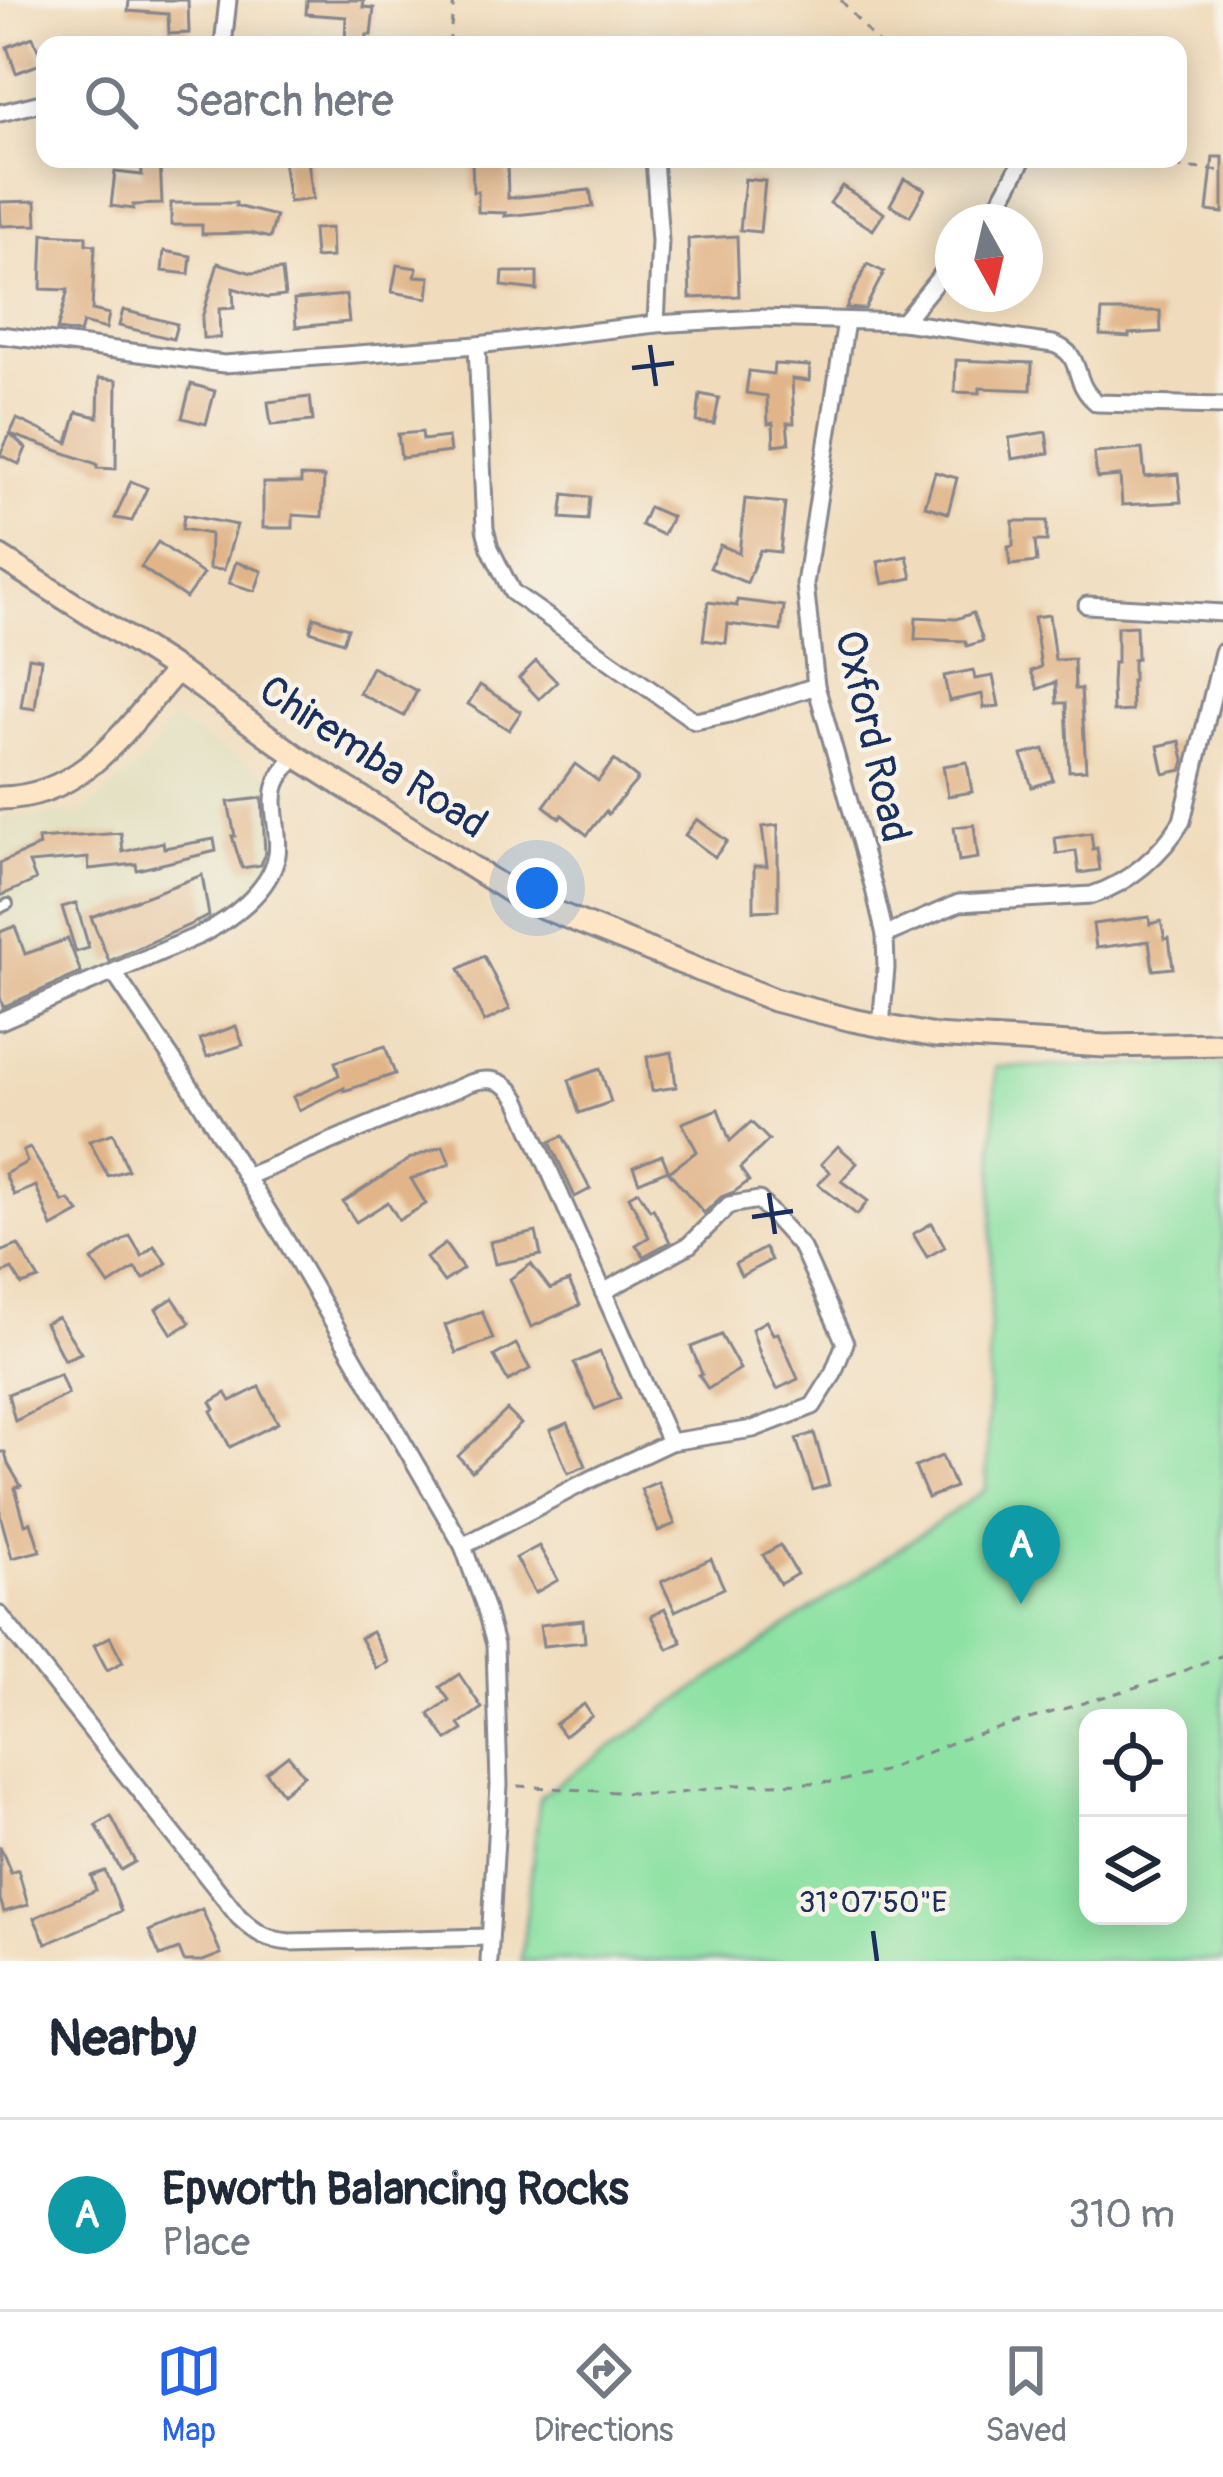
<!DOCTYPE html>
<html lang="en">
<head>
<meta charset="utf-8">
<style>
	:root { --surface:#fff; --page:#f2f2f3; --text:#1f2937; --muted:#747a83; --line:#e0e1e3; --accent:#2563eb }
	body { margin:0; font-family:Pangolin,sans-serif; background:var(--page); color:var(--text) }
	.controls { position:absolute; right:36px; bottom:36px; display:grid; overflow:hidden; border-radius:24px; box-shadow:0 6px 30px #0003 }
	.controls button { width:108px; height:108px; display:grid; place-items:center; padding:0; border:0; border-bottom:3px solid var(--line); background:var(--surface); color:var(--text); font:60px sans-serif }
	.compass { position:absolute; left:935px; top:204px; width:108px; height:108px; border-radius:50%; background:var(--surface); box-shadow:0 6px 30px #0003; rotate:172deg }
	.you { position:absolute; left:537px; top:888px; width:42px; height:42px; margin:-30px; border:9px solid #fff; border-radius:50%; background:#1a73e8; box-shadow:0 0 0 18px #1a73e833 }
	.badge { display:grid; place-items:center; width:78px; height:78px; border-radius:50%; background:var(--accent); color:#fff; font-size:39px; font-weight:700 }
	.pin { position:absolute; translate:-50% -99px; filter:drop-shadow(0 3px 6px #0008) }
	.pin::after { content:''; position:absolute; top:63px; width:42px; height:36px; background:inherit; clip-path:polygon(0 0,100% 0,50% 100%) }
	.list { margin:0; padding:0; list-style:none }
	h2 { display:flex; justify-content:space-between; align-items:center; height:156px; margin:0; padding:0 48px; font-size:51px }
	h2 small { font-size:39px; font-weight:400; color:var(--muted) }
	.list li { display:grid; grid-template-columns:78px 1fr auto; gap:36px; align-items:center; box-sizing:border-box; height:192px; padding:0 48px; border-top:3px solid var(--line) }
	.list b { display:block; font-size:45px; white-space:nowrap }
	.list p { margin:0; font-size:39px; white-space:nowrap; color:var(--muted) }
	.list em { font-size:39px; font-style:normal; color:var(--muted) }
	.icon { flex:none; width:66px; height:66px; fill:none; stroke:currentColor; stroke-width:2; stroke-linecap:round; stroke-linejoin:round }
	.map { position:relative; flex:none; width:1223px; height:1961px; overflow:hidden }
	.search { position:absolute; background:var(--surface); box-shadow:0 6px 30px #0003; left:36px; right:36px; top:36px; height:132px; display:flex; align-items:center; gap:30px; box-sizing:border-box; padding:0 42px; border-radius:24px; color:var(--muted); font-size:45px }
	.sheet { height:348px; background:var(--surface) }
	nav { display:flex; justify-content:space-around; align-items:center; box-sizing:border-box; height:168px; border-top:3px solid var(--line); background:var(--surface); font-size:33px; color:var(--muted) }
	nav a { display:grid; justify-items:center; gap:6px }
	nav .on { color:var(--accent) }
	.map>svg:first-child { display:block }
	.built { fill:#dfddbb }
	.green { fill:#8ce1a3; stroke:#548880; stroke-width:3; fill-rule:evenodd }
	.building { fill:#e1b589 }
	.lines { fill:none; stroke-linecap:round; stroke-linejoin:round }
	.lane-casing { stroke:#86868d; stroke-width:14 }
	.street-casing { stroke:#86868d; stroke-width:21 }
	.secondary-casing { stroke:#86868d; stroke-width:27 }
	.path { stroke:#86868d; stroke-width:3; stroke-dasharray:9 9; stroke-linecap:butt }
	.lane { stroke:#fff; stroke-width:8 }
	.street { stroke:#fff; stroke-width:15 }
	.secondary { stroke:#fde5c5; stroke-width:21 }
	.ticks { fill:none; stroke:#1b2f5e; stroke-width:4.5 }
	.labels { text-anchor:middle; stroke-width:9; stroke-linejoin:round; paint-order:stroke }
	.street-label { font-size:42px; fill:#1b2f5e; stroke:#f7f3e8 }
	.ticks-label { font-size:30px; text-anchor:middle; fill:#1b2f5e; stroke:#f7f3e8; stroke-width:9; stroke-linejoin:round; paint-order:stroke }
</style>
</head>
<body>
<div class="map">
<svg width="1223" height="1961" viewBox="0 0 1223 1961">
	<rect width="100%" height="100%" fill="#f7f3e8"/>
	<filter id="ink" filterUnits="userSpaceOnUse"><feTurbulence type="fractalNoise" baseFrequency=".00833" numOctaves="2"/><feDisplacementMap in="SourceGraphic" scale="24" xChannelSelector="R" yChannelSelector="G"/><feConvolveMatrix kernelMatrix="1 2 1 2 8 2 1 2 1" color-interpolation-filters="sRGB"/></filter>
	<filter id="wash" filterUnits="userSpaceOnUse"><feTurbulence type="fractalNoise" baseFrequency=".004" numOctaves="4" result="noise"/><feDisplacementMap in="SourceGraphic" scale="48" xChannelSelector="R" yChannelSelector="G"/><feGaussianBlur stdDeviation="2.7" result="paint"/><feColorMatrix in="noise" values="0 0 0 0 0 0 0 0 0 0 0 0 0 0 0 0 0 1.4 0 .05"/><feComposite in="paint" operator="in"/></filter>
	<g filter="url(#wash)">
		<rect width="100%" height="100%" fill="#f0dcbc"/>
		<!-- built -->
		<path class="built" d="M172,720L292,789L285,876L234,928L0,1030V818L80,814L148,758Z"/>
		<!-- green -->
		<path class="green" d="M1223,1064V1961H521L540,1796L986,1489L996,1067ZM1088,1718H1178V1916H1088Z"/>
		<g id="blocks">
			<!-- building -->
			<g class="building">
				<path d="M129,0H188L189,33L169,34L168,14L128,11Z"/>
				<path d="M307,0H364L363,7L374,8L371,35H367L366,45H345L346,17L306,14Z"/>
				<path d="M33,37L43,63L16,73L7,47Z"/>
				<path d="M1213,157H1223V213L1207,211Z"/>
				<path d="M141,159H160L162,204L133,205V209L111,206L115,172L142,175Z"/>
				<path d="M283,159H308L313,199L289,202Z"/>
				<path d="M472,159H507L508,198L590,190L593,207L505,216L506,213L478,212V192H473Z"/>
				<path d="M745,179L765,181L760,232L740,230Z"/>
				<path d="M904,179L925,189L910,216L890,205Z"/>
				<path d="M842,186L884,213L873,230L830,203Z"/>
				<path d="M36,201L37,225L1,226L0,202Z"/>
				<path d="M171,203H236V206L276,216L270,238L250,233L202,234V225H171Z"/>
				<path d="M331,228L332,257L315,258L313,229Z"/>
				<path d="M43,234L86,236V244L95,245L92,310L109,314L106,329L83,323L80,333L57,330L68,290L41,289Z"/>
				<path d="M737,236L739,296L690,298L688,239Z"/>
				<path d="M164,251L191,256L189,274L162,271Z"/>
				<path d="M218,263L252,273L282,270L285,296L267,298L233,288L234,308L219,309L220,338H203L202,318Z"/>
				<path d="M867,264L884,272L865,309L846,308Z"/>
				<path d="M397,265L417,268L415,276L430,277L428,298L392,292Z"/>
				<path d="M503,272H537V290L502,286Z"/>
				<path d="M346,295L349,322L296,327L294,300Z"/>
				<path d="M123,310L177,324L173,339L119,326Z"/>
				<path d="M1102,311H1160L1161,332L1129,334V337L1100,335Z"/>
				<path d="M956,360L1032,363L1031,390L980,388V393L955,392Z"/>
				<path d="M774,364L810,366L809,381L792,379L794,423H787L789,443L774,445L773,423L768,424L767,396L746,393L749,371L773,374Z"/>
				<path d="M99,378L117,380L116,469L97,468V464L10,434L26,448L19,464L0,455L17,419L68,443L77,412L98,417Z"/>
				<path d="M191,384L215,391L206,424L182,418Z"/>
				<path d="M700,394L719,398L714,424L697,422Z"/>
				<path d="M310,397L313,421L271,425L268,402Z"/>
				<path d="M422,432L423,440L448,437L450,452L401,458L398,434Z"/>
				<path d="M1046,432L1049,453L1012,459L1009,438Z"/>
				<path d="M1142,449L1145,477L1178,474L1181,502L1122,505L1120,476L1097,478L1094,453Z"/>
				<path d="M935,472L957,478L948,513L925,506Z"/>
				<path d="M301,476L324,477L322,517L293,515V528H263V483H301Z"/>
				<path d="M131,481L147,488L132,521L115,518Z"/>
				<path d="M564,494L590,497L588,520L561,518Z"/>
				<path d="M745,499L785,503L780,552L760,550L747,583L710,568L720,545L739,553Z"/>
				<path d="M649,507L672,517L663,535L641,525Z"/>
				<path d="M184,515L237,525L224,570L209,569L210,534L182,529Z"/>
				<path d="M1013,521H1047V541H1035L1037,562L1010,565L1008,547L1013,546Z"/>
				<path d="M158,542L203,574L186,598L141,567Z"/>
				<path d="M907,556L912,578L883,584L878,562Z"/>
				<path d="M236,562L262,571L255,591L229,583Z"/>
				<path d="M737,600L784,606L781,631L728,624L726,643L703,640L708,602L737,606Z"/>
				<path d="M973,613L983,641L967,646L965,641L915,639L916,617L956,619Z"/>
				<path d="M1049,615L1055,660L1074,659L1075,689H1081L1086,770L1069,771L1066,703H1057L1056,682L1038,689L1031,671L1041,667L1034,617Z"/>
				<path d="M314,617L348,628L343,642L310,631Z"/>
				<path d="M1136,626L1137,659L1133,660V681H1131L1132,711L1113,712L1112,685L1113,663H1117V627Z"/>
				<path d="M29,657L41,659L35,709L21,707Z"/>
				<path d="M536,661L557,682L539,699L519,678Z"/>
				<path d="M372,667L417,691L404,716L359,693Z"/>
				<path d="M973,670L975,679L993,676L999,706L984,708L982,694L949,701L944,676Z"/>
				<path d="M480,685L521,712L509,730L468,704Z"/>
				<path d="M1180,741L1184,760L1182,770L1164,774L1158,746Z"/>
				<path d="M1044,749L1053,780L1032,787L1022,755Z"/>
				<path d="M614,760L638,779L608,814L606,811L587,835L562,815L560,818L544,806L575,764L598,781Z"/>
				<path d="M967,762L972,792L948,796L943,766Z"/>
				<path d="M262,798L265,853L261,865L242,868L232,836H235L228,802Z"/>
				<path d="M697,819L727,841L715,857L685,835Z"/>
				<path d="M778,825V910L754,911V866H767L762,827Z"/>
				<path d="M974,825L978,858L959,861L954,827Z"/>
				<path d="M121,833L123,852L163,842L164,848L214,839L216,851L137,870L136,864L89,869L88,858L29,863L36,880L0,896V863L39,846L38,839Z"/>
				<path d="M1091,833L1093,849L1097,848L1100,870L1079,873L1076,851L1057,854L1055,838Z"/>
				<path d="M202,875L209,916L109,961L91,917Z"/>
				<path d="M76,903L89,948L76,952L62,907Z"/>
				<path d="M1149,917L1150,924L1161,921L1165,939L1169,938L1173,968L1153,970L1149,941L1096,948L1093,924Z"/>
				<path d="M15,926L25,954L68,939L81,973L3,1007L0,997V932Z"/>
				<path d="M484,956L510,1009L484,1022L459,969Z"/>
				<path d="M236,1026L243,1045L207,1057L200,1039Z"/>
				<path d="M385,1046L395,1074L344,1091V1088L299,1110L293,1097L339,1075L335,1062Z"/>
				<path d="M672,1052L676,1087L652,1091L647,1057Z"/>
				<path d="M600,1069L611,1102L579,1113L569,1080Z"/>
				<path d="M718,1109L730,1141L751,1122L769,1140L740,1168L749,1181L734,1192L721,1197L704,1213L669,1172L697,1151L682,1123Z"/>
				<path d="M113,1133L128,1170L108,1176L89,1141Z"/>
				<path d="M563,1136L590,1189L575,1197L550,1142Z"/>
				<path d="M443,1146L450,1164L411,1179L426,1204L399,1220L388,1202L356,1222L343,1202L411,1158Z"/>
				<path d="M838,1146L857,1163L841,1181L868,1201L857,1215L818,1184L830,1172L821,1164Z"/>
				<path d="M30,1148L63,1202L69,1200L79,1212L52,1227L36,1186L14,1195L5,1174L27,1162L23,1151Z"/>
				<path d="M662,1155L668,1170L639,1182L633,1167Z"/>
				<path d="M638,1191L650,1210L653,1208L670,1242L644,1256L636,1245L649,1237L629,1196Z"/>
				<path d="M932,1223L945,1247L927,1257L913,1234Z"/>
				<path d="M536,1232L541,1255L495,1264L490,1242Z"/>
				<path d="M130,1236L142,1256L154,1246L167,1263L144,1279L135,1268L109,1285L92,1260Z"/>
				<path d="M445,1244L463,1269L444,1282L426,1258Z"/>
				<path d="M18,1245L39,1279L22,1285L12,1269L0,1274V1252Z"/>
				<path d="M765,1248L771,1260L741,1276L735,1264Z"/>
				<path d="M531,1264L550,1289L569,1281L580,1305L531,1327L510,1279Z"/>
				<path d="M173,1298L190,1323L172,1334L156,1309Z"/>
				<path d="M482,1311L493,1339L456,1353L445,1325Z"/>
				<path d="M58,1317L81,1353L64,1360L45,1323Z"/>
				<path d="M766,1321L773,1334L778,1333L798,1379L777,1389L761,1357L752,1329Z"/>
				<path d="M721,1335L740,1369L708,1389L699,1375L702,1374L691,1347Z"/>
				<path d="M516,1344L530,1369L508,1381L494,1356Z"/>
				<path d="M600,1352L620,1398L595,1409L574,1363Z"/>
				<path d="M60,1374L68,1394L15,1421L8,1394Z"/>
				<path d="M259,1387L278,1423L230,1447L211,1411L215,1409L211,1402L226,1393L231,1401Z"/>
				<path d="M507,1410L521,1424L472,1471L458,1456Z"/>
				<path d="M568,1423L586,1466L568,1473L550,1430Z"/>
				<path d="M814,1433L829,1485L813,1490L796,1439Z"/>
				<path d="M0,1452H5L8,1464L21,1486L15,1488L25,1524L31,1522L40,1551L12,1558L0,1515Z"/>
				<path d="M942,1456L955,1487L928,1498L915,1467Z"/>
				<path d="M658,1482L675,1524L658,1531L641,1489Z"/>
				<path d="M780,1545L797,1574L780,1584L763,1555Z"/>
				<path d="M539,1546L558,1580L535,1593L516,1558Z"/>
				<path d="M711,1559L724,1588L675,1611L661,1582Z"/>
				<path d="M665,1609L682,1642L668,1649L651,1616Z"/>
				<path d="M583,1620L585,1642L543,1646L540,1625Z"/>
				<path d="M372,1632L388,1662L376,1668L360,1638Z"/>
				<path d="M110,1637L123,1662L107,1670L94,1645Z"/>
				<path d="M459,1674L482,1708L459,1724L463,1730L447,1740L429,1714L449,1700L440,1687Z"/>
				<path d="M584,1704L592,1716L564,1736L555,1724Z"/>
				<path d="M288,1755L304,1775L282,1793L266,1772Z"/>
				<path d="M111,1816L135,1862L121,1870L96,1825Z"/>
				<path d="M0,1846L11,1873L18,1870L28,1905L4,1912L0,1899Z"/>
				<path d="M105,1871L121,1911L46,1944L34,1918L96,1890L91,1876Z"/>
				<path d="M202,1909L221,1954L203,1961H184L179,1949L160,1956L149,1931Z"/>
			</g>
		</g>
	</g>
	<g filter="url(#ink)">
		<use href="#blocks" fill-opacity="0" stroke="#86868d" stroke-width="3"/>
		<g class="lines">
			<!-- lane casing -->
			<g class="lane-casing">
				<path id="lane" d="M0,908L8,904"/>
			</g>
			<!-- street casing -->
			<g class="street-casing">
				<g id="street">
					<path d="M223,45L228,0"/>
					<path d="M0,113L45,102"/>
					<path d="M654,159L660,241L656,324"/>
					<path d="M985,222L996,209L1023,159"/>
					<path d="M846,321L805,584L816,686L874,889L885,935L886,968L881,1026"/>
					<path d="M903,322L1053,344C1086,355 1069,381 1097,403L1223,406"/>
					<path d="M0,335L224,364L477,345L656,324L759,318L903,322L953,261"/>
					<path d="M477,345L485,529L490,548L512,592L695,721L730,714L816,686"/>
					<path d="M1087,605L1223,613"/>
					<path d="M885,935L959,903L1092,895C1129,883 1162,854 1182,821L1223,652"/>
					<path d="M114,973L185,1078L285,1239L463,1546L485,1607L495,1645L499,1785L489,1961"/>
					<path d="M0,1021L200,935C230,920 270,891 277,855C281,831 267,801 279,779C283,771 290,764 296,756"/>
					<path d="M246,1177L470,1083C491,1076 506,1080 518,1100L670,1442"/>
					<path d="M463,1546L575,1487L670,1442L753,1429L813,1406L832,1376L845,1343L802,1248L759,1200L729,1205L689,1245L603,1292"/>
					<path d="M0,1615L239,1917C256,1933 267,1940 290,1942L489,1937"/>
				</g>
			</g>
			<!-- secondary casing -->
			<g class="secondary-casing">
				<g id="secondary">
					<path d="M0,557L177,670L296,756L522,899L774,1000L852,1020L935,1036L1105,1046L1223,1044"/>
					<path d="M0,798C85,797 126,728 177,670"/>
				</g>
			</g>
			<!-- path -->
			<g class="path">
				<path d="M841,0L879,45"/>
				<path d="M449,45L454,0"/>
				<path d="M1138,159L1170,166L1223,171"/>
				<path d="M518,1786L665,1795L738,1785L837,1782L883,1771L953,1742L1160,1680L1223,1655"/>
			</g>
			<!-- lane -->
			<use href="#lane" class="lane"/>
			<!-- street -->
			<use href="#street" class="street"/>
			<!-- secondary -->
			<use href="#secondary" class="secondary"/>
		</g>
	</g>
	<!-- ticks -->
	<path class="ticks" d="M650,345L656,386M632,368L674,363M769,1193L775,1234M752,1217L793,1211M873,1931L877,1961"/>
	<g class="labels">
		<!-- street labels -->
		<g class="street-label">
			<text transform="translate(874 736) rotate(77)" y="15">Oxford Road</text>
			<text transform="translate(374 756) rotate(33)" y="15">Chiremba Road</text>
		</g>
	</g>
	<g class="ticks-label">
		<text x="873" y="1912">31°07'50"E</text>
	</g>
</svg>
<div class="controls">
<button><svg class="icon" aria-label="locate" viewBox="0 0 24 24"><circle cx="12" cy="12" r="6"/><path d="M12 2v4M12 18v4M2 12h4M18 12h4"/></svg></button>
<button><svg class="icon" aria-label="layers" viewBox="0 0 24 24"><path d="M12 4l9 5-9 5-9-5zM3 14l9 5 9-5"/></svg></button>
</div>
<svg class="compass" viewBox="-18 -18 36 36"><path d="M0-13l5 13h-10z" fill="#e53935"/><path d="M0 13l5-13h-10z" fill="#747a83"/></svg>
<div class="you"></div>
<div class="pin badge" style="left:1021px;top:1604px;background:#0f9aa8">A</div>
<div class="search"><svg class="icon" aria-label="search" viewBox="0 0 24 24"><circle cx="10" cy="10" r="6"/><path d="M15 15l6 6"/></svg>Search here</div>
</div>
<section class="sheet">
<h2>Nearby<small></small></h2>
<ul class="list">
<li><span class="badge" style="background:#0f9aa8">A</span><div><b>Epworth Balancing Rocks</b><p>Place</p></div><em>310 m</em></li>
</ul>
</section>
<nav>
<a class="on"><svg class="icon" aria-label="map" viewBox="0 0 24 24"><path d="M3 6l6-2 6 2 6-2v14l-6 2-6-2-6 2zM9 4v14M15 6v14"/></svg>Map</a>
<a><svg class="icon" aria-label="directions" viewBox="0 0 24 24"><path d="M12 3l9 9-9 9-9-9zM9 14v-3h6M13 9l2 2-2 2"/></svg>Directions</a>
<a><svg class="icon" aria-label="saved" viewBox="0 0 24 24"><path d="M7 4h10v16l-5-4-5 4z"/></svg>Saved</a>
</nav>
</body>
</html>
